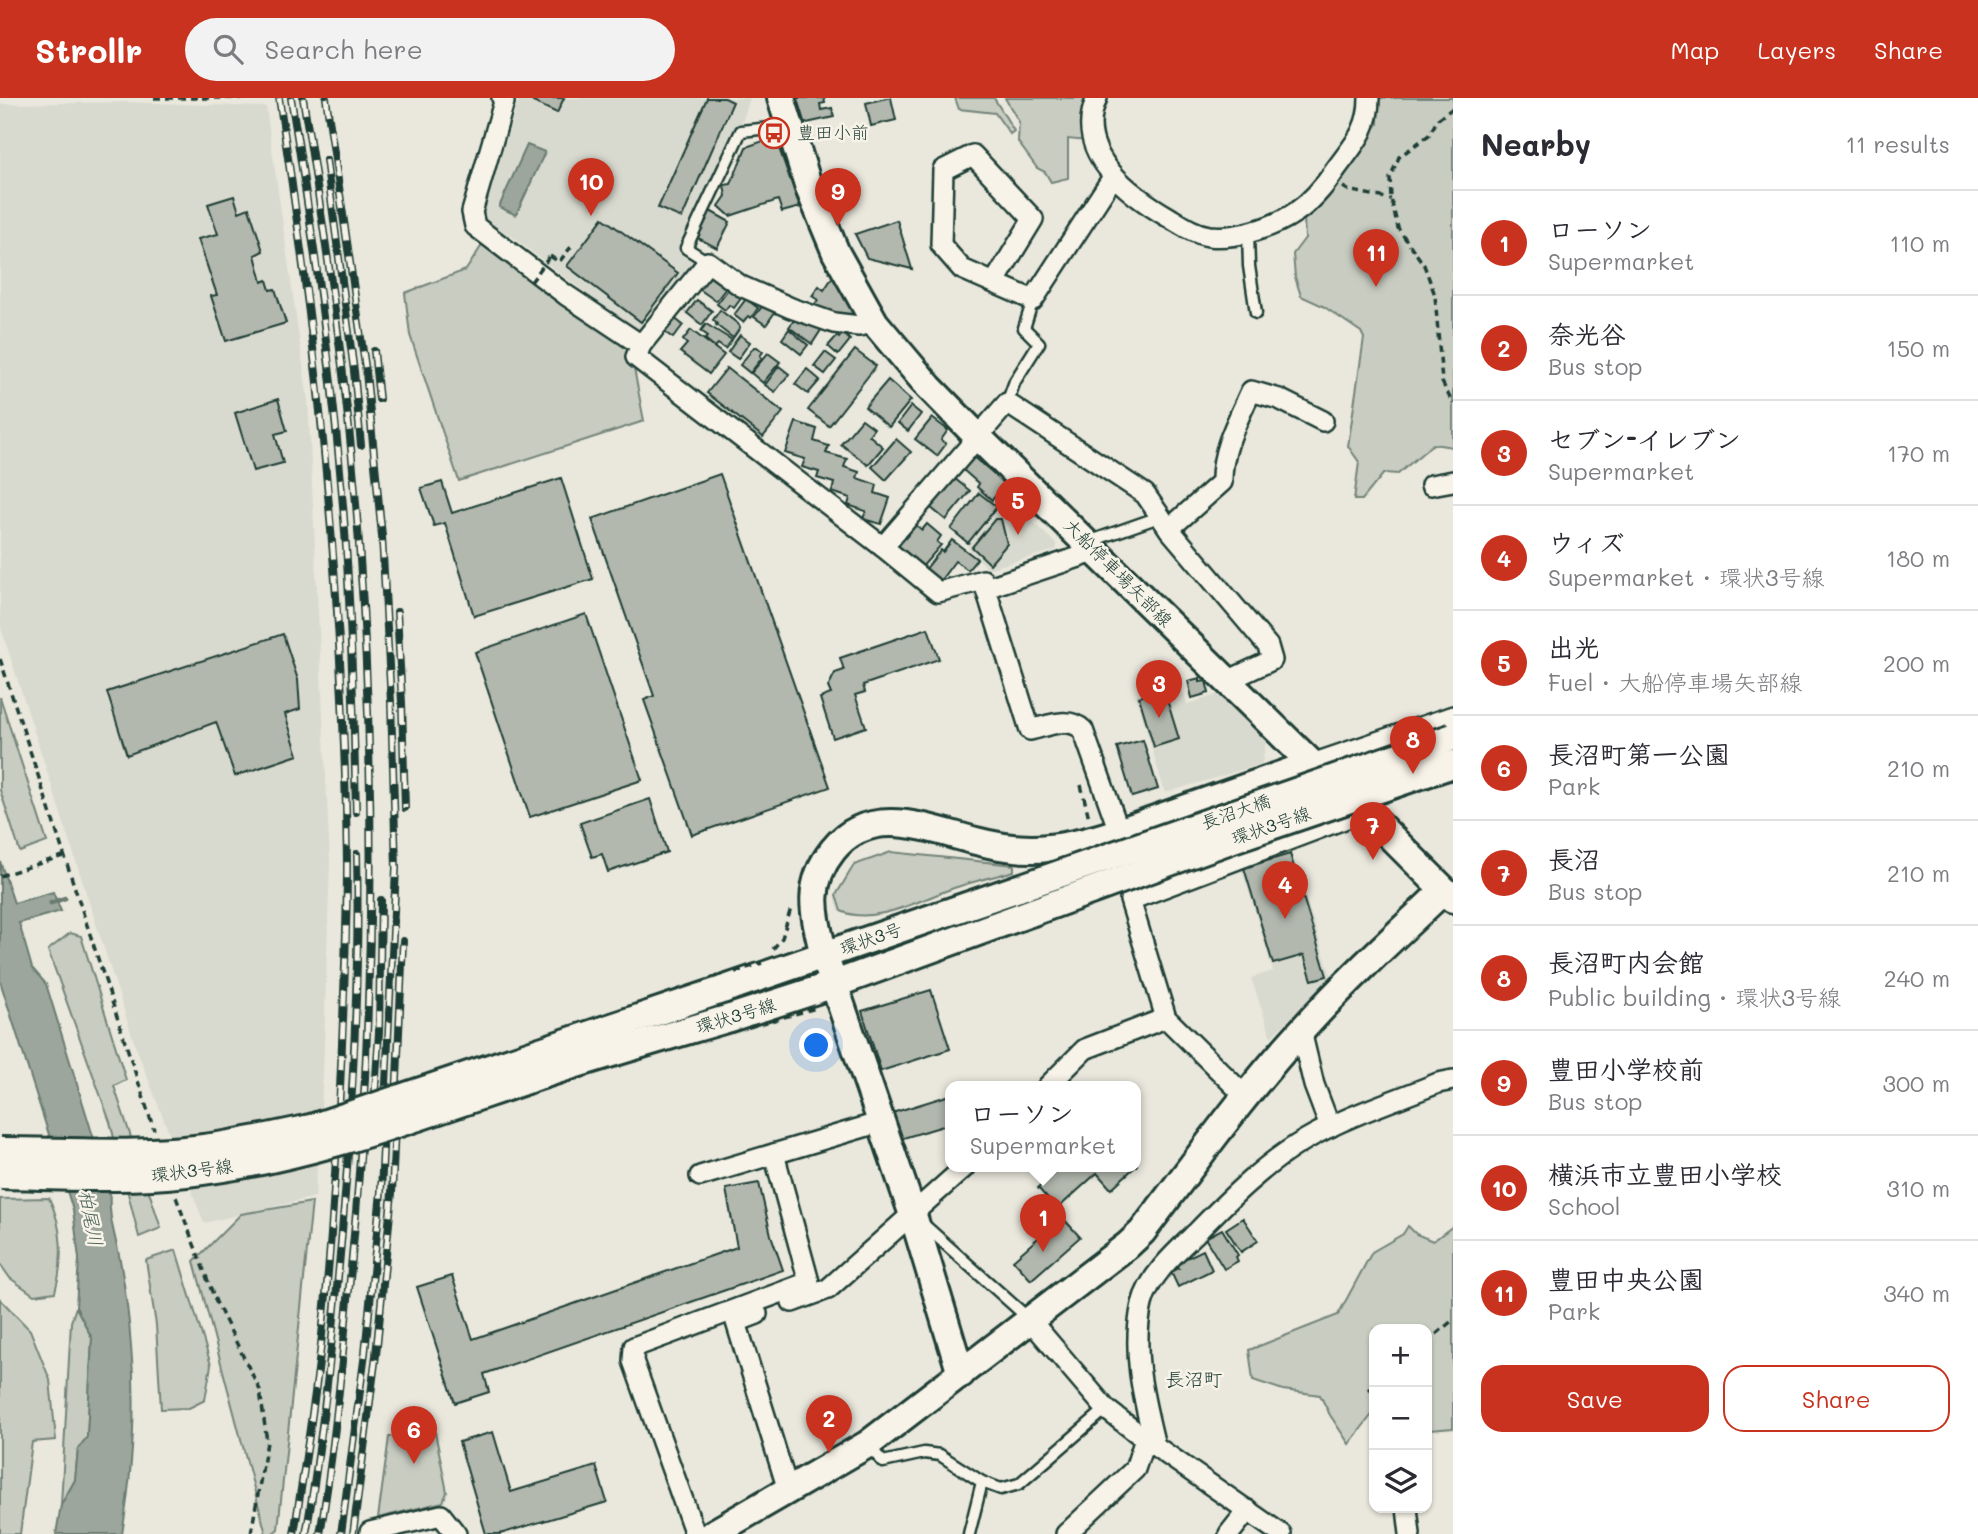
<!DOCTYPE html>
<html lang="en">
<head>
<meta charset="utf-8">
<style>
	:root { --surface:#fff; --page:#f2f2f3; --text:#2b2b33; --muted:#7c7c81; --line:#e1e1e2; --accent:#c8321e }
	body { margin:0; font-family:Mali,"Klee One",sans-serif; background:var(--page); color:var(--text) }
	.controls { position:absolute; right:21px; bottom:21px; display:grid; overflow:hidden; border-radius:14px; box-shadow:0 2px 5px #0004 }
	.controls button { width:63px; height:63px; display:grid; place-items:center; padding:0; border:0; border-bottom:2px solid var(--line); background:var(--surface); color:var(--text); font:35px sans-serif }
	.you { position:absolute; left:817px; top:948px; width:24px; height:24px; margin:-18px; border:5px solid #fff; border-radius:50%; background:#1a73e8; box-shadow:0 0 0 10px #1a73e833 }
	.badge { display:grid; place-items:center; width:46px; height:46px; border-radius:50%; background:var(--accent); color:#fff; font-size:23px; font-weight:700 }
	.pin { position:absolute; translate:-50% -58px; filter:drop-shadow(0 2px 4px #0008) }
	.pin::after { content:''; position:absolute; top:37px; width:24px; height:21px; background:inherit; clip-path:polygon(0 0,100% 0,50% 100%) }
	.popup { position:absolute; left:945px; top:983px; width:196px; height:91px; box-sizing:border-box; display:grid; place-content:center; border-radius:14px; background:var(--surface); filter:drop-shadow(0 2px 5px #0005); font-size:23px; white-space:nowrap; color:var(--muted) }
	.popup b { font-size:26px; color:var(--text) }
	.popup::after { content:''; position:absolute; left:50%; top:100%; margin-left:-14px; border:14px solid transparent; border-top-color:var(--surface) }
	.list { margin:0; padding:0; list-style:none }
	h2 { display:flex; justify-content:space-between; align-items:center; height:91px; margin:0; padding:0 28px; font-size:30px }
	h2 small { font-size:23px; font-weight:400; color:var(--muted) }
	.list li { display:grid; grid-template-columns:46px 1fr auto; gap:21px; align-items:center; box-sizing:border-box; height:105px; padding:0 28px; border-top:2px solid var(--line) }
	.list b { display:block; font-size:26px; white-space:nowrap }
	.list p { margin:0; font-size:23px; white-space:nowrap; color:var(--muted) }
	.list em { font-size:23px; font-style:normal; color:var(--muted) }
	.actions { display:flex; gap:14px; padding:21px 28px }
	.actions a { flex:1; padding:16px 0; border:2px solid var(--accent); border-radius:21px; text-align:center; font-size:24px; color:var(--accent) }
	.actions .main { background:var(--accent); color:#fff }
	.icon { flex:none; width:38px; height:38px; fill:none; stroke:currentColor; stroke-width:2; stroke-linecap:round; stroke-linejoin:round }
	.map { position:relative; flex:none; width:1453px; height:1436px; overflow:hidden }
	header { display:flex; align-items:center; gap:42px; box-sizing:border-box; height:98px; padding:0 35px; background:var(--accent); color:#fff }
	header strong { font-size:33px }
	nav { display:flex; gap:38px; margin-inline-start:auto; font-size:24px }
	.search { width:490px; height:63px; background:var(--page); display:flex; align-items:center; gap:18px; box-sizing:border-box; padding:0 24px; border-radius:38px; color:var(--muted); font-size:26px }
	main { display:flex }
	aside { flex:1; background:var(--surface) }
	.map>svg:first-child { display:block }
	.built { fill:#d9dacf }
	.green { fill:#c8ccc1; stroke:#74847a; stroke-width:2 }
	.water { fill:#9ca69c; stroke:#6a7c72; stroke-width:2 }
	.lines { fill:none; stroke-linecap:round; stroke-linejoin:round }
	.stream { stroke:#6a7c72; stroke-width:5 }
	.building { fill:#b2b8ae; stroke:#1f3d34; stroke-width:2 }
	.lane-casing { stroke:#1f3d34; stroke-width:15 }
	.street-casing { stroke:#1f3d34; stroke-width:24 }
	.secondary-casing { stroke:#1f3d34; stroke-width:32 }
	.path { stroke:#1f3d34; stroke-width:3.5; stroke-dasharray:7 5; stroke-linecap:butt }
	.lane { stroke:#f7f3e8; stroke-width:10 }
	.street { stroke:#f7f3e8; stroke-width:19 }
	.secondary { stroke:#f7f3e8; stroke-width:26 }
	.rail-casing { stroke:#1f3d34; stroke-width:8 }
	.rail { stroke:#f7f3e8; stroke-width:5; stroke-dasharray:16; stroke-linecap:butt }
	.secondary-bridge-casing { stroke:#1f3d34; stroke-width:32; stroke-linecap:butt }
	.path-bridge { stroke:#1f3d34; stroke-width:3.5; stroke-dasharray:7 5; stroke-linecap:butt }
	.secondary-bridge { stroke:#f7f3e8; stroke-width:26 }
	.labels { text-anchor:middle; stroke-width:5; stroke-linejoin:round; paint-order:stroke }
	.poi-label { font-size:18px; fill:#1f3d34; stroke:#f7f3e8; text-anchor:start }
	.street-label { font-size:18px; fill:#1f3d34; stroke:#f7f3e8 }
	.water-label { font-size:19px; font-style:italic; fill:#445c53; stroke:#f7f3e8 }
	.neighbourhood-label { font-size:19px; fill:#1f3d34; stroke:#f7f3e8 }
</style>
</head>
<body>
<header>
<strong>Strollr</strong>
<div class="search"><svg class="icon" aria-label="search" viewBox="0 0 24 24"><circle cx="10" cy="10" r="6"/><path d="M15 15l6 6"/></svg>Search here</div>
<nav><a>Map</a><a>Layers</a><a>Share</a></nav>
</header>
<main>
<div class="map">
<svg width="1453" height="1436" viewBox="0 0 1453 1436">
	<rect width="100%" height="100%" fill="#eae8dd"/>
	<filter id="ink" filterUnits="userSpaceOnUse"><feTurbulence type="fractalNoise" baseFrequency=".0143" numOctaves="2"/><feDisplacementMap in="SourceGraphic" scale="14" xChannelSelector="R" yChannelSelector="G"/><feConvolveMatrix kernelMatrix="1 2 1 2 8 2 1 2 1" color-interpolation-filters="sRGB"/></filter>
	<g filter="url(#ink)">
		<!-- built -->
		<g class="built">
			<path d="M517,0H750L743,22L736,33L710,94L679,152L697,166L640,237L511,138L487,125L483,112L518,4Z"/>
			<path d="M128,4L266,9L308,302L330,764L323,978L315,1099L204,1125L136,950L0,527V6Z"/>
			<path d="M1008,399L1057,447L1056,452L988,471L967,449Z"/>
			<path d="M1180,584L1187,606L1220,596L1266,643L1262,666L1165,695L1136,597Z"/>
			<path d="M1291,753L1332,881L1271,939L1251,880L1273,873L1241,768Z"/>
		</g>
		<!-- green -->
		<g class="green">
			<path d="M955,0H994L1014,33L1010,36L995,15L959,11Z"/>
			<path d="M1005,0H1092L1087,43L1068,41V80L1051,84L1045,74L1037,70L1018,44L1019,24Z"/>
			<path d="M1379,0H1453V349L1433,346L1398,376L1384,375L1362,402H1354L1359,364L1348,348L1364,240L1361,234L1323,208L1301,198L1295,179L1293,156L1305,140L1304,120L1378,26Z"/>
			<path d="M486,141L629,244L644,323L459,383L410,237L405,195L466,172Z"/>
			<path d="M0,599L47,744L20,754L0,692Z"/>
			<path d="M891,754L1014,767V773C993,779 971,784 951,791C920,802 873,828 841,813L836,797L854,767Z"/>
			<path d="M70,835L81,838L126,982L114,988L161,1130L139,1139L110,1024L48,852Z"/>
			<path d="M49,1100C63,1129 64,1163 55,1194L34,1197L10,1180L0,1166V1101Z"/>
			<path d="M312,1104L278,1431L272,1436H266L194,1163L241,1116Z"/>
			<path d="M1408,1128L1416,1136L1433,1143L1453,1128V1330L1430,1332L1427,1328V1231H1374V1314L1349,1346L1330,1317L1320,1297L1283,1292L1253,1282L1249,1252L1338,1217L1372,1154L1403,1136Z"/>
			<path d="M176,1152L211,1267L205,1302L189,1310L161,1311L156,1227L146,1162Z"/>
			<path d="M0,1201L30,1232L50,1282L56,1342L32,1344L20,1436H0Z"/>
			<path d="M76,1209L92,1240L87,1339L78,1351L75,1382L61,1407L71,1224Z"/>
			<path d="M434,1329L447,1394L443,1404L378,1420L389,1339Z"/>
		</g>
		<!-- water -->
		<g class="water">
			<path d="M527,47L545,54L516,117L499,109Z"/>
			<path d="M0,763L14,805L53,794L61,813L19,825L32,870L46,886L110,1093C108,1120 115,1136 120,1162C125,1190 129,1219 131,1248C137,1310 132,1375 122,1436H56L61,1407L75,1382L78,1351L87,1339L92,1240L76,1209L79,1161L73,1112L0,883Z"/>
		</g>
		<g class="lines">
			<!-- stream -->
			<path class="stream" d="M51,805L65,800"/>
		</g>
		<!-- building -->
		<g class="building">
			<path d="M535,0H564L557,15L533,4Z"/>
			<path d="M707,0H725L733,4L682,120L658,110Z"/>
			<path d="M796,0H824L825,5L820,6L821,12L832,10L834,19L802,26Z"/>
			<path d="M886,0H891L896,22L871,28L866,5Z"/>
			<path d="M775,39L800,109L782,114L778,102L730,118L719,108L726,98L724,87L731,86L746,49Z"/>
			<path d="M234,98L239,114L249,110L263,153L255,157L262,184L267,182L270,192L275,191L286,225L226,243L211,198L217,197L198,141L218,136L208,106Z"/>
			<path d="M710,113L730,124L717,150L696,139Z"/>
			<path d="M603,120L678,175L641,224L567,168Z"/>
			<path d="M897,122L912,171L867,160L855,136Z"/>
			<path d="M709,177L726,190L716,203L699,191Z"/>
			<path d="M834,177L855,212L849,220L814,207L818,202L812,198L819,188L824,192Z"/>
			<path d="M729,190L742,199L734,210L729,207L725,212L717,206Z"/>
			<path d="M746,201L758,210L751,220L748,218L743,224L734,217Z"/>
			<path d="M697,202L712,213L702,227L687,215Z"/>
			<path d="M764,206L775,214L766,227L754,219Z"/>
			<path d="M720,212L738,226L740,230L733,240L716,227L717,226L713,222Z"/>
			<path d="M673,219L683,227L673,240L663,233Z"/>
			<path d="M795,221L820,229L821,232L812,246L789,229Z"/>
			<path d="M706,226L732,242L725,251L718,246L715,249L705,241L708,238L701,233Z"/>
			<path d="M789,231L808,247L801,256L782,241Z"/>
			<path d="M691,232L724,257L709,276L680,254L687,246L683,242Z"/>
			<path d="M843,235L850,242L838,257L828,248L837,238L839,240Z"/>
			<path d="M740,237L750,244L738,261L728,254Z"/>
			<path d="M754,249H757L763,254L760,258L762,260L750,275L740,267Z"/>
			<path d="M855,252L876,268L829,328L808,312Z"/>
			<path d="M825,254L836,262L825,276L814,268Z"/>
			<path d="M768,255L780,264L763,285L751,275Z"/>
			<path d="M779,268L789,276L775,294L765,287Z"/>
			<path d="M727,270L783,314L763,339L707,295Z"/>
			<path d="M807,271L820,282L808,296L795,286Z"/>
			<path d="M888,282L911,302L889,329L865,309Z"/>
			<path d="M278,301L287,333L275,336L283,365L253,373L235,315Z"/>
			<path d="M911,308L921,316L908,333L898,325Z"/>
			<path d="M932,320L948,332L941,342L946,346L937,358L915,341Z"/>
			<path d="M862,321L874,330L869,337L883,349L868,367L841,346Z"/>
			<path d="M796,324L817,331L814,343L829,348L826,355L847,361L844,369L859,374L857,380L877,387L875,395L890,400L881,426L863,421L866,413L848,407L850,400L832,394L834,385L817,380L819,374L802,369L805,361L785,355Z"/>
			<path d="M896,341L911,354L886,382L872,369Z"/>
			<path d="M973,358L1006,386L992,402L977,389L979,386L962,371Z"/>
			<path d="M720,376L830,689L692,737L644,602L654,598L592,421Z"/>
			<path d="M561,380L593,481L474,518L445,425L434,428L421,390L442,384L452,415Z"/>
			<path d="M954,380L970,393L946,422L930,409Z"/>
			<path d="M979,395L997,409L968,445L951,431Z"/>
			<path d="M995,421H1001L1007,446L990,466L972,449Z"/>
			<path d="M927,426L941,438L937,444L941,447L921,470L897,448L916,427L922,432Z"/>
			<path d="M952,442L977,461L968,472L955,463L940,483L925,472L941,452L943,454Z"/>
			<path d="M586,516L642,682L530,719L475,554Z"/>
			<path d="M928,530L939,561L863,587L865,594L855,597L866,629L833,640L820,600L831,596L828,589L835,575L844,572L840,560Z"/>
			<path d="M283,536L298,582L300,611L285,616L298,657L235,678L216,624L127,657L107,594Z"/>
			<path d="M1200,580V584L1206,583L1209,595L1192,600L1188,583Z"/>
			<path d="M1164,592L1179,641L1154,649L1139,599Z"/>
			<path d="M1143,642L1158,691L1132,699L1117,649Z"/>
			<path d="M650,701L667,754L608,774L602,756L592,759L580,725Z"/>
			<path d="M1290,756L1327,878L1312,882L1304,857L1273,866L1244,770Z"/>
			<path d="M931,892L950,951L881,973L862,913Z"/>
			<path d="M950,997V1026L900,1041L892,1015Z"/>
			<path d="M1136,1065L1137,1067L1111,1091L1097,1075L1057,1111L1038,1090L1063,1068H1136Z"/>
			<path d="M759,1085L771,1137L783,1172L484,1276L489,1294L455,1305L417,1189L452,1178L473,1241L737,1149L726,1091Z"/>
			<path d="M1062,1119L1080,1139L1031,1182L1013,1162Z"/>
			<path d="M1243,1120L1258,1143L1241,1154L1226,1131Z"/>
			<path d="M1222,1131L1238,1157L1236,1159L1238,1163L1224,1171L1205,1140Z"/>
			<path d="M1203,1152L1212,1172L1178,1189L1171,1174L1179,1170L1176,1165Z"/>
			<path d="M493,1334L511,1394L596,1368L607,1404L500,1436H486L459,1344Z"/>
		</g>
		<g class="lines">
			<!-- lane casing -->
			<g class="lane-casing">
				<g id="lane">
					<path d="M1248,134L1249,168L1256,215"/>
					<path d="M708,164L686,150L741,33L789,28"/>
					<path d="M1007,305L1015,283L1039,245L1024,230L1033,202"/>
					<path d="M1088,444L1162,418"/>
					<path d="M922,1125L1028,1220"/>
					<path d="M869,1348L883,1364L924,1355L940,1357L982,1384L1001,1391L1019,1386L1106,1311"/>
					<path d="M969,1436L982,1384"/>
				</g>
			</g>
			<!-- street casing -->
			<g class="street-casing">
				<g id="street">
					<path d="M502,0L504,4L472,114L475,128L566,197L641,247"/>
					<path d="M1097,0C1072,55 1130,97 1170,120C1183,128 1195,136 1209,138C1236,141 1273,130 1296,114C1311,104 1326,86 1336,71C1354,46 1369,32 1369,0"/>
					<path d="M994,185L1033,121L973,57L943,72L941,147L962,171L1033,202L1113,79"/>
					<path d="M875,225L859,228L834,225L791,210L741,188L708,164L641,247L636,259L883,449L938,494L983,482L1030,632C1048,628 1069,618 1083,632L1119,733"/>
					<path d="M1431,387L1453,383"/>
					<path d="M1169,431L1222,384C1221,352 1238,322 1251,293L1279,301L1323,323"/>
					<path d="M883,449L1007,305L1145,396L1169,431L1268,548L1272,562L1227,583"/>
					<path d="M986,490L1097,453"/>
					<path d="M1312,666L1453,618"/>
					<path d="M1301,933L1314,987L1330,1029"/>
					<path d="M1048,988L1085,951L1166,920"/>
					<path d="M1246,999L1166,920L1130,802L1365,713"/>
					<path d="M700,1078L881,1024"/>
					<path d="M792,1204L828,1191L966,1068"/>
					<path d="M757,1216L736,1224L788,1392"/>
					<path d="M1031,1223L1106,1311L1145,1341L1281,1436"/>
					<path d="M1155,1348C1144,1302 1131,1254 1142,1206C1149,1178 1176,1154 1196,1135C1229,1101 1264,1066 1305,1042C1346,1018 1394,1003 1438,985L1453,982"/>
					<path d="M1407,1410L1410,1436"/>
					<path d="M370,1436V1434L441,1417L456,1436"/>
					<path d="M695,1436L633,1263L634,1249L809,1184L774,1056"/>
					<path d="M1066,1436L1135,1371L1145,1341"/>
					<path d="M1229,1436L1248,1412"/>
				</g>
			</g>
			<!-- secondary casing -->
			<g class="secondary-casing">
				<g id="secondary">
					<path d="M781,0L809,90L836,155L875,225L929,289L977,338L1312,666L1365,713L1453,801"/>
					<path d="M722,892L1019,790"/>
					<path d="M730,920L835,886L1030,815"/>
					<path d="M961,1276L913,1117L824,857C814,816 805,787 833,752C870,705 929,731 976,743C999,749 1025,753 1049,750C1090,746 1129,730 1167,717C1215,700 1263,683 1312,666"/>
					<path d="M712,1436L868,1346L1128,1147L1142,1134C1194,1066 1244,995 1302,932C1346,883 1395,838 1443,793"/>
				</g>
			</g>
			<!-- path -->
			<g class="path">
				<path d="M154,0H257"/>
				<path d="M1453,10L1438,21L1429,37L1399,59L1390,80L1391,101L1398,130L1424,167L1435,197L1442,284L1453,306"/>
				<path d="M1343,89L1348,92L1391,101"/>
				<path d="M550,158L559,164L571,149"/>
				<path d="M0,561L154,1032"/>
				<path d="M1081,687L1089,720"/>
				<path d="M0,778L63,758"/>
				<path d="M773,851L782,840L791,810"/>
				<path d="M176,1099L216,1204L260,1292L267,1344L251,1436"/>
				<path d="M1427,1244L1453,1222"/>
				<path d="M1368,1292L1374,1287"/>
			</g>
			<!-- lane -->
			<use href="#lane" class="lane"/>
			<!-- street -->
			<use href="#street" class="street"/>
			<!-- secondary -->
			<use href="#secondary" class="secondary"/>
			<!-- rail casing -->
			<g class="rail-casing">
				<g id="rail">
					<path d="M279,0C319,255 344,506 347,765C347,847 343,929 339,1011C334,1095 329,1180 319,1264C312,1321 303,1379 294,1436"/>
					<path d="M291,0C315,148 336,298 346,448C352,537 354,625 356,714"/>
					<path d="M303,0C327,148 349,296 359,446C377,694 374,944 349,1191C341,1273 334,1355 320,1436"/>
					<path d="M326,0L366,274L382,438L391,604L396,770L381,1094L365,1255L341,1436"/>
					<path d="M326,62L354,273L361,347"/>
					<path d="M374,253L379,301"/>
					<path d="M397,514L402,605L405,710"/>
					<path d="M373,1025L379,934L381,802"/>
					<path d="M306,1436C321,1351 330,1265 338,1179C351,1038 360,897 357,756"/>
					<path d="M353,1436L376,1257L392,1095L403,843"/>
				</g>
			</g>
			<!-- rail -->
			<use href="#rail" class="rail"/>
			<!-- secondary-bridge casing -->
			<g class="secondary-bridge-casing">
				<g id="secondary-bridge">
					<path d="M1019,790L1453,639"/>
					<path d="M1030,815L1233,741L1453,666"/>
					<path d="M1,1053C65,1053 130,1058 195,1051C234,1047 273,1038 311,1030L722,892"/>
					<path d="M1,1077C63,1078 125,1082 186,1075C300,1063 410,1022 518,985C588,961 659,941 730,920"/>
				</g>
			</g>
			<!-- path-bridge -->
			<g class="path-bridge">
				<path d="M531,184L550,158"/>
				<path d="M735,874L762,865"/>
				<path d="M749,929L816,910"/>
			</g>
			<!-- secondary-bridge -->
			<use href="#secondary-bridge" class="secondary-bridge"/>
		</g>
	</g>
	<!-- icons -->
	<defs>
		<g id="bus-ring" transform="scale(1.575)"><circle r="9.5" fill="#f7f3e8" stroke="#c8321e" stroke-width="1.5"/><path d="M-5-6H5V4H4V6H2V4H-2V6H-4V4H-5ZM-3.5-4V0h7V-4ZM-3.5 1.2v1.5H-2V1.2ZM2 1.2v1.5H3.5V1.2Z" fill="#c8321e"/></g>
	</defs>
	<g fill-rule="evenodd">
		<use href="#bus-ring" x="774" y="35"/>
	</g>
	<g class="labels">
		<!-- poi labels -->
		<g class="poi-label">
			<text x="797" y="41">豊田小前</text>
		</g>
		<!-- street labels -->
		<g class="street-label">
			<text transform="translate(1118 475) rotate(45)" y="6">大船停車場矢部線</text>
			<text transform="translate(1236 714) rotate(-19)" y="6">長沼大橋</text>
			<text transform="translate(1271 728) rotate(-19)" y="6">環状3号線</text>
			<text transform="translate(871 841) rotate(-19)" y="6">環状3号</text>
			<text transform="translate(736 918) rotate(-17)" y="6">環状3号線</text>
			<text transform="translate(192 1073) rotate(-7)" y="6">環状3号線</text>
		</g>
		<!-- water labels -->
		<g class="water-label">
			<text transform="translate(91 1120) rotate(79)" y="7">柏尾川</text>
		</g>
		<!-- neighbourhood labels -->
		<g class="neighbourhood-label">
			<text x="1194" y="1288">長沼町</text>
		</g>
	</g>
</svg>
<div class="controls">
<button>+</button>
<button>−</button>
<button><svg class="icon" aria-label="layers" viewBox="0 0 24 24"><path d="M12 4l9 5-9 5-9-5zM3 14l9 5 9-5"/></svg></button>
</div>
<div class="you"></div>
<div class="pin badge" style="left:1043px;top:1154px">1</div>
<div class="popup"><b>ローソン</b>Supermarket</div>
<div class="pin badge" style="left:829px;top:1355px">2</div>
<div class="pin badge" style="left:1159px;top:620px">3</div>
<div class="pin badge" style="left:1285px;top:821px">4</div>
<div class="pin badge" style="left:1018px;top:437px">5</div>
<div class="pin badge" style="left:414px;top:1366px">6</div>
<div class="pin badge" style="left:1373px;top:762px">7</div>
<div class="pin badge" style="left:1413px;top:676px">8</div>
<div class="pin badge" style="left:838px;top:128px">9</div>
<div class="pin badge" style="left:591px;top:118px">10</div>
<div class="pin badge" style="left:1376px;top:189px">11</div>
</div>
<aside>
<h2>Nearby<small>11 results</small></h2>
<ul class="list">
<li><span class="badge">1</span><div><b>ローソン</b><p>Supermarket</p></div><em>110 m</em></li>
<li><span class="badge">2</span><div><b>奈光谷</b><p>Bus stop</p></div><em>150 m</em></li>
<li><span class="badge">3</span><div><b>セブン-イレブン</b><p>Supermarket</p></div><em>170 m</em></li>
<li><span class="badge">4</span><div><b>ウィズ</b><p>Supermarket · 環状3号線</p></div><em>180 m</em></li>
<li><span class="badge">5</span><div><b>出光</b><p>Fuel · 大船停車場矢部線</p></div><em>200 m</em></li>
<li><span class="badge">6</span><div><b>長沼町第一公園</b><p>Park</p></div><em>210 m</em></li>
<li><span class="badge">7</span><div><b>長沼</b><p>Bus stop</p></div><em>210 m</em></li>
<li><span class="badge">8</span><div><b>長沼町内会館</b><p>Public building · 環状3号線</p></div><em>240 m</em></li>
<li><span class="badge">9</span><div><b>豊田小学校前</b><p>Bus stop</p></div><em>300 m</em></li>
<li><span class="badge">10</span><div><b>横浜市立豊田小学校</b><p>School</p></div><em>310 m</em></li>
<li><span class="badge">11</span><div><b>豊田中央公園</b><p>Park</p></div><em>340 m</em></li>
</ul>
<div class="actions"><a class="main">Save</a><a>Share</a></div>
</aside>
</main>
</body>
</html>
